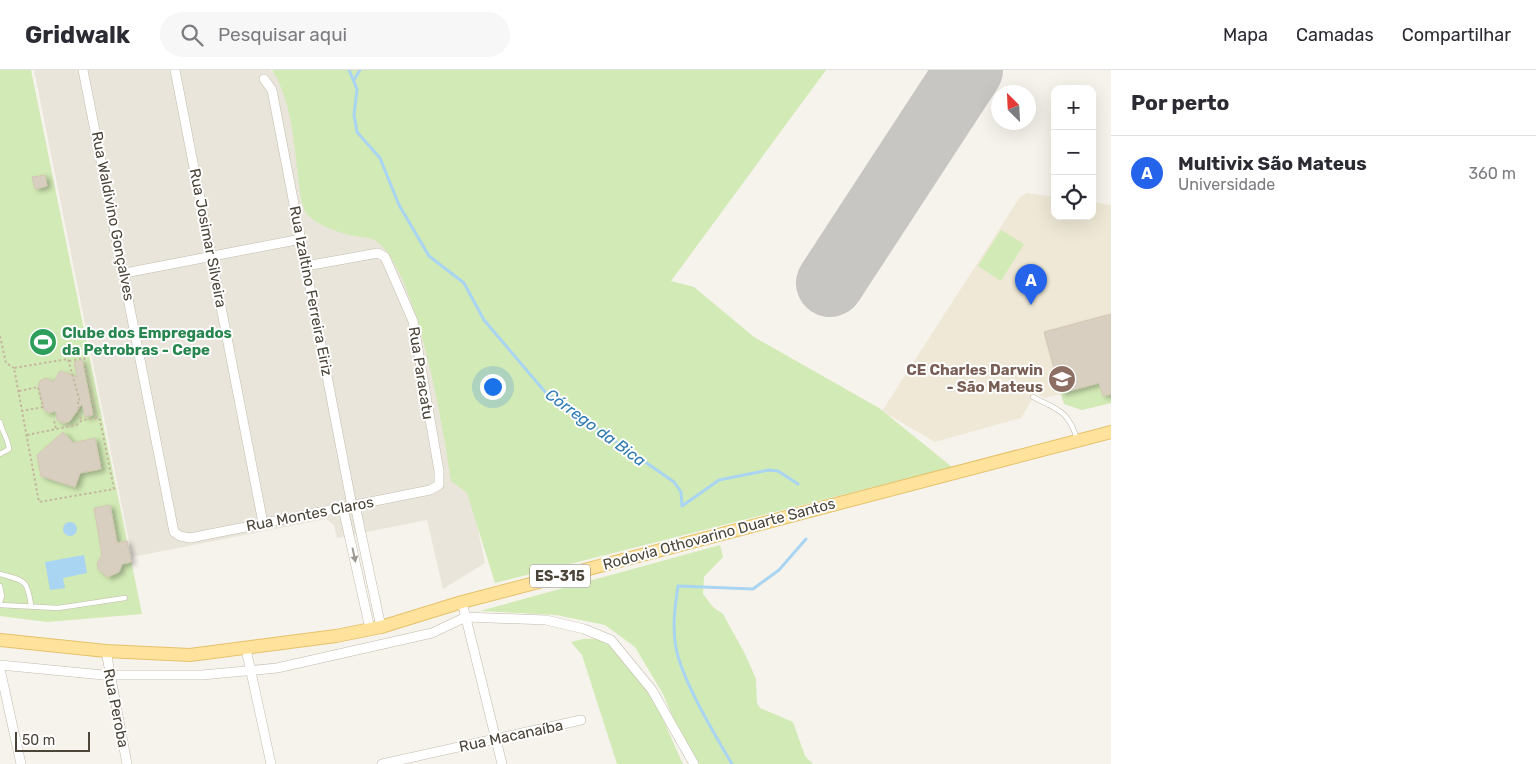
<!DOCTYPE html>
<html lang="pt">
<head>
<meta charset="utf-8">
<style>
	:root { --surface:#fff; --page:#f7f7f7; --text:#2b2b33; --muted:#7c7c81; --line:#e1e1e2; --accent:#2563eb }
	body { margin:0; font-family:Rubik,sans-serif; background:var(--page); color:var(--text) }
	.controls { position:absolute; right:15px; top:15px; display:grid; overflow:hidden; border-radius:10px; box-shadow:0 5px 20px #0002 }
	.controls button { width:45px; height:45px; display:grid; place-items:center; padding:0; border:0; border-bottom:1px solid var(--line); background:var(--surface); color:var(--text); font:25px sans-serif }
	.compass { position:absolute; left:991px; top:15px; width:45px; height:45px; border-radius:50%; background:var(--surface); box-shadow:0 5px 20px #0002; rotate:336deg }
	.scale { position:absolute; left:15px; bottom:12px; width:75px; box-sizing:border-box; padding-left:5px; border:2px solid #4b4439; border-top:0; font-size:14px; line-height:18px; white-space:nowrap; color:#4b4439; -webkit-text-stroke:4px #fff; paint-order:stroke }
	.you { position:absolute; left:492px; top:316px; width:18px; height:18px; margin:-12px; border:4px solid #fff; border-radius:50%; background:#1a73e8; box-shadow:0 0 0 8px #1a73e833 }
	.badge { display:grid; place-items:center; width:32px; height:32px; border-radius:50%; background:var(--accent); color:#fff; font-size:16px; font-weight:700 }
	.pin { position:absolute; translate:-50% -41px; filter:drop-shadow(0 1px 2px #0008) }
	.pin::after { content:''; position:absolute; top:26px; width:18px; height:15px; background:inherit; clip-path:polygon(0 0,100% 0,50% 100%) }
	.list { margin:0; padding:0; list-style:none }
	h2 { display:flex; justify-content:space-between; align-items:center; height:65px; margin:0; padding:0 20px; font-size:21px }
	h2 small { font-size:16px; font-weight:400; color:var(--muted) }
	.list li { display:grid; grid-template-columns:32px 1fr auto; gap:15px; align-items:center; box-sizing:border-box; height:75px; padding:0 20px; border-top:1px solid var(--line) }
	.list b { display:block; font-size:19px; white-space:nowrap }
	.list p { margin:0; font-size:16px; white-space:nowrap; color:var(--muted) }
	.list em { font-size:16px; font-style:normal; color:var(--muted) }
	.icon { flex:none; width:28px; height:28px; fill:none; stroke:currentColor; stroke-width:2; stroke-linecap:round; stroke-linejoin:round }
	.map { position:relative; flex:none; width:1111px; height:694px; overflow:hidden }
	header { display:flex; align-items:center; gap:30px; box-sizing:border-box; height:70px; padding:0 25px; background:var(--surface); border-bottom:1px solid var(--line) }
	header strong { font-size:24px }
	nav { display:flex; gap:28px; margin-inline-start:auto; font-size:18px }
	.search { width:350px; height:45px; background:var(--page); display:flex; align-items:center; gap:12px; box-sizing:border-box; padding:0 18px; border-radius:28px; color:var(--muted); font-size:19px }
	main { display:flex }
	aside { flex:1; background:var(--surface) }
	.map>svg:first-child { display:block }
	.residential { fill:#eae5da }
	.education { fill:#efe8d6 }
	.green { fill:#d2eab5 }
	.water { fill:#a9d4f2 }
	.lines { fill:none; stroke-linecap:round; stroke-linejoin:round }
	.stream { stroke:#a9d4f2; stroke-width:3 }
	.runway { stroke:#c8c6c3; stroke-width:68 }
	.building { fill:#d8cfc1; stroke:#d3c7b4; filter:url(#shadow) }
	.service-casing { stroke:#c2bbae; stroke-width:5.5 }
	.minor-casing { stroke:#c2bbae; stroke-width:10 }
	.primary-casing { stroke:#e6c16a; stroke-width:14 }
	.path { stroke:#c4b79f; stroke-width:2; stroke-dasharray:2.5 2.5; stroke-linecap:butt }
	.service { stroke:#fff; stroke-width:4.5 }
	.minor { stroke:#fff; stroke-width:9 }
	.primary { stroke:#ffe39c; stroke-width:12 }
	.oneway { fill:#9c9892 }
	.labels { text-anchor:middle; stroke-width:4; stroke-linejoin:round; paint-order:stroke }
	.shield { fill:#fff; stroke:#817c74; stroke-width:1 }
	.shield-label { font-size:14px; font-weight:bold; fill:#4b4439 }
	.street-label { font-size:15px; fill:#4b4439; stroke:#fff }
	.leisure-label { font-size:15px; font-weight:bold; fill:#27864d; stroke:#fff; text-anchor:start }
	.education-label { font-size:15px; font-weight:bold; fill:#785e54; stroke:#fff; text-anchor:end }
	.water-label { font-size:16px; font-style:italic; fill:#2e7ab2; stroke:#fff }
</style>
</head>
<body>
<header>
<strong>Gridwalk</strong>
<div class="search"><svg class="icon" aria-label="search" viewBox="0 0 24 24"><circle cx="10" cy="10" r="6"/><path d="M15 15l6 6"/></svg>Pesquisar aqui</div>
<nav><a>Mapa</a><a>Camadas</a><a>Compartilhar</a></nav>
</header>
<main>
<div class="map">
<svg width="1111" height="694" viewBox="0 0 1111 694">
	<defs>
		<filter id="shadow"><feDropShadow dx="4" dy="2.5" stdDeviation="2.5" flood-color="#0004"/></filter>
	</defs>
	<rect width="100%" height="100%" fill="#f6f3ec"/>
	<!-- residential -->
	<path class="residential" d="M34,0H270L277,5L354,142L402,191L468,412L485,493L443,519L427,450L337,468L334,455L326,449L132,487Z"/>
	<!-- education -->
	<path class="education" d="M1027,123L1055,127V146H1092V132L1111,135V333L1082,340L1064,334L1061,324L1045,328L1036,323L1021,348L935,372L882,341L1020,127Z"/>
	<!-- green -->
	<g class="green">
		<path d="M0,0H31L142,544L47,552L0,546Z"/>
		<path d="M272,0H826L671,211L694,217L754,267L879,338L952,397L495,513L467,423L451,411C444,361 417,199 376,171C371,167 360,167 354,166C340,163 315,155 306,143C304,140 303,133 301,129C295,90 294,32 272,0Z"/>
		<path d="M1001,160L1024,174L1001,211L978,196Z"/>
		<path d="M1099,313L1103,326L1111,324V333L1082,340L1064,334L1061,323Z"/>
		<path d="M720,475L723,487L704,507L703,524L713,537L723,544L745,584L756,609L757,633L760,638L793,652L805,686L813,694H693L663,624L635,577L605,555L556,545L480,541Z"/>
		<path d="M583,569C589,569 597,568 602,571C643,591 665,655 683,694H617L582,585L571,572Z"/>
	</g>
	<!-- water -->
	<g class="water">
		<circle cx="70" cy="459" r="7"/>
		<path d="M84,485L87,503L63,508L65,518L50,520L45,492Z"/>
	</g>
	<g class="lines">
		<!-- stream -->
		<g class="stream">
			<path d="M349,0L357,19L354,45L357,62L380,88L399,135L429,186L464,213L484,250L546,323L674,412L681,422L682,436L719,410L769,400L778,401L798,414"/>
			<path d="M354,10L360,0"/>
			<path d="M732,694C715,665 682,610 676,578C672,558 675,536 678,516L753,519L779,500L806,469"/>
		</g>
		<!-- runway -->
		<path class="runway" d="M830,213L969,0"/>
	</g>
	<!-- building -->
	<g class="building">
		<path d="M45,105L47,116L35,119L32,107Z"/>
		<path d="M1111,244V324L1103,326L1099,313L1061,323L1044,262Z"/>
		<path d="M82,290L93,345L85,347L82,334L69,352L63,353L57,350L56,341L49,343L44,340L38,315L41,310L46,308L53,312L60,301L77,307L74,292Z"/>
		<path d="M63,362L73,373L95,368L101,399L80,403L75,417L41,406L37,385Z"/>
		<path d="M110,435L117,473L127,471L131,492L122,494L119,502L108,507L98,499L97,493L102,485L94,438Z"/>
	</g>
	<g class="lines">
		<!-- service casing -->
		<g class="service-casing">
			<g id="service">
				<path d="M1033,327C1058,340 1068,340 1077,369"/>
				<path d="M0,352C2,362 8,368 9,379L0,384"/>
				<path d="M0,504C24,511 27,508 31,535"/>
				<path d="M0,516L2,526L0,532"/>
				<path d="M0,535L58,538L125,528"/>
			</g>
		</g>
		<!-- minor casing -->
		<g class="minor-casing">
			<g id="minor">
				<path d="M83,0L174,462L180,466L190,468L430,420L439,415V401L413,251L385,187L378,183L306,196"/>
				<path d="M175,0L263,453"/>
				<path d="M264,9L272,20L352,436"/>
				<path d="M125,203L301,169"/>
				<path d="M355,435L381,557"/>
				<path d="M343,438L370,559"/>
				<path d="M462,532L502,694"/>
				<path d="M246,579L271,694"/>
				<path d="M106,581L127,694"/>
				<path d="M0,595L103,605H202L277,598L432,563L466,547L546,550L584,559L611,570L652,620L694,694"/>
				<path d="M0,599L21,694"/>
				<path d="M382,694L581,650"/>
			</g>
		</g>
		<!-- primary casing -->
		<g class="primary-casing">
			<path id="primary" d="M0,570L106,581L190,585L336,566L381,557L462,532L1111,362"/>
		</g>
		<!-- path -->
		<g class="path">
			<path d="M0,266L6,293L14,298"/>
			<path d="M69,291L84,288L97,348"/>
			<path d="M19,321L38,317L43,337L22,341"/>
			<path d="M54,351L56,359"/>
			<path d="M27,365L76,355C78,354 80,352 82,350L98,348L100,350L114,419L39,432L14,298L68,289L80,332L78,333L81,351"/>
		</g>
		<!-- service -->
		<use href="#service" class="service"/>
		<!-- minor -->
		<use href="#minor" class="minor"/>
		<!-- primary -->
		<use href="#primary" class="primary"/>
	</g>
	<!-- one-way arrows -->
	<defs><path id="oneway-solid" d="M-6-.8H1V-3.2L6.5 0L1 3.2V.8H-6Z" transform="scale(1.25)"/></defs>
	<use class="oneway" href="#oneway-solid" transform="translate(354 485) rotate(78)"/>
	<!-- icons -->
	<defs>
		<g id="stadium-disc" transform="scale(1.4375)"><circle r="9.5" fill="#2e9e5b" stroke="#fff"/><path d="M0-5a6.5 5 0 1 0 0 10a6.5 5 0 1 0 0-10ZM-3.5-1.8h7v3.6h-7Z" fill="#fff"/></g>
		<g id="school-disc" transform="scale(1.4375)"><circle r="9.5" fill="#8d6e63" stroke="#fff"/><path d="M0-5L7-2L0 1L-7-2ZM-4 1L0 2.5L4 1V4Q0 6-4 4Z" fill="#fff"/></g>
	</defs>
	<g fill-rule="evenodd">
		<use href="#stadium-disc" x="43" y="272"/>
		<use href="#school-disc" x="1062" y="309"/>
	</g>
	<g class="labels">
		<!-- shield labels -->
		<rect class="shield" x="530" y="494.5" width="60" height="23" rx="4"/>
		<g class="shield-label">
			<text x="560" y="511">ES-315</text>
		</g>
		<!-- street labels -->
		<g class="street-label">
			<text transform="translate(113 146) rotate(79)" y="5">Rua Waldivino Gonçalves</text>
			<text transform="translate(208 168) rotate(79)" y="5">Rua Josimar Silveira</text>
			<text transform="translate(311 221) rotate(79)" y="5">Rua Izaltino Ferreira Eiriz</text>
			<text transform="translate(421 303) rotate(81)" y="5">Rua Paracatu</text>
			<text transform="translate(310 444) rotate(-11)" y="5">Rua Montes Claros</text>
			<text transform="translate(719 464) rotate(-15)" y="5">Rodovia Othovarino Duarte Santos</text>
			<text transform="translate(116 638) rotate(79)" y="5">Rua Peroba</text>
			<text transform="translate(511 666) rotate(-12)" y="5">Rua Macanaíba</text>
		</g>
		<!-- leisure labels -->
		<g class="leisure-label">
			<text x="62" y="268">Clube dos Empregados<tspan x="62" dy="17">da Petrobras - Cepe</tspan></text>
		</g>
		<!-- education labels -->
		<g class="education-label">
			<text x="1043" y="305">CE Charles Darwin<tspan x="1043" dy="17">- São Mateus</tspan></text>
		</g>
		<!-- water labels -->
		<g class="water-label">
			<text transform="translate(596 357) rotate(36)" y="6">Córrego da Bica</text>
		</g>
	</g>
</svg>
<div class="controls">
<button>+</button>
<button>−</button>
<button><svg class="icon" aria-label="locate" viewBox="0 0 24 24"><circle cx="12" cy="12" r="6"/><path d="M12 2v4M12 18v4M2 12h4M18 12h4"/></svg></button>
</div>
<svg class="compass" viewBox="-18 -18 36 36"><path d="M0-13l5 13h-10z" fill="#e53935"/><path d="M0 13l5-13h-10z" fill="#7c7c81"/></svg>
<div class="scale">50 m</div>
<div class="you"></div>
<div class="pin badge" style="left:1031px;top:235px">A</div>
</div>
<aside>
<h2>Por perto<small></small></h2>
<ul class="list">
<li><span class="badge">A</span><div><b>Multivix São Mateus</b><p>Universidade</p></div><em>360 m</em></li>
</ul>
</aside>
</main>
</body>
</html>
